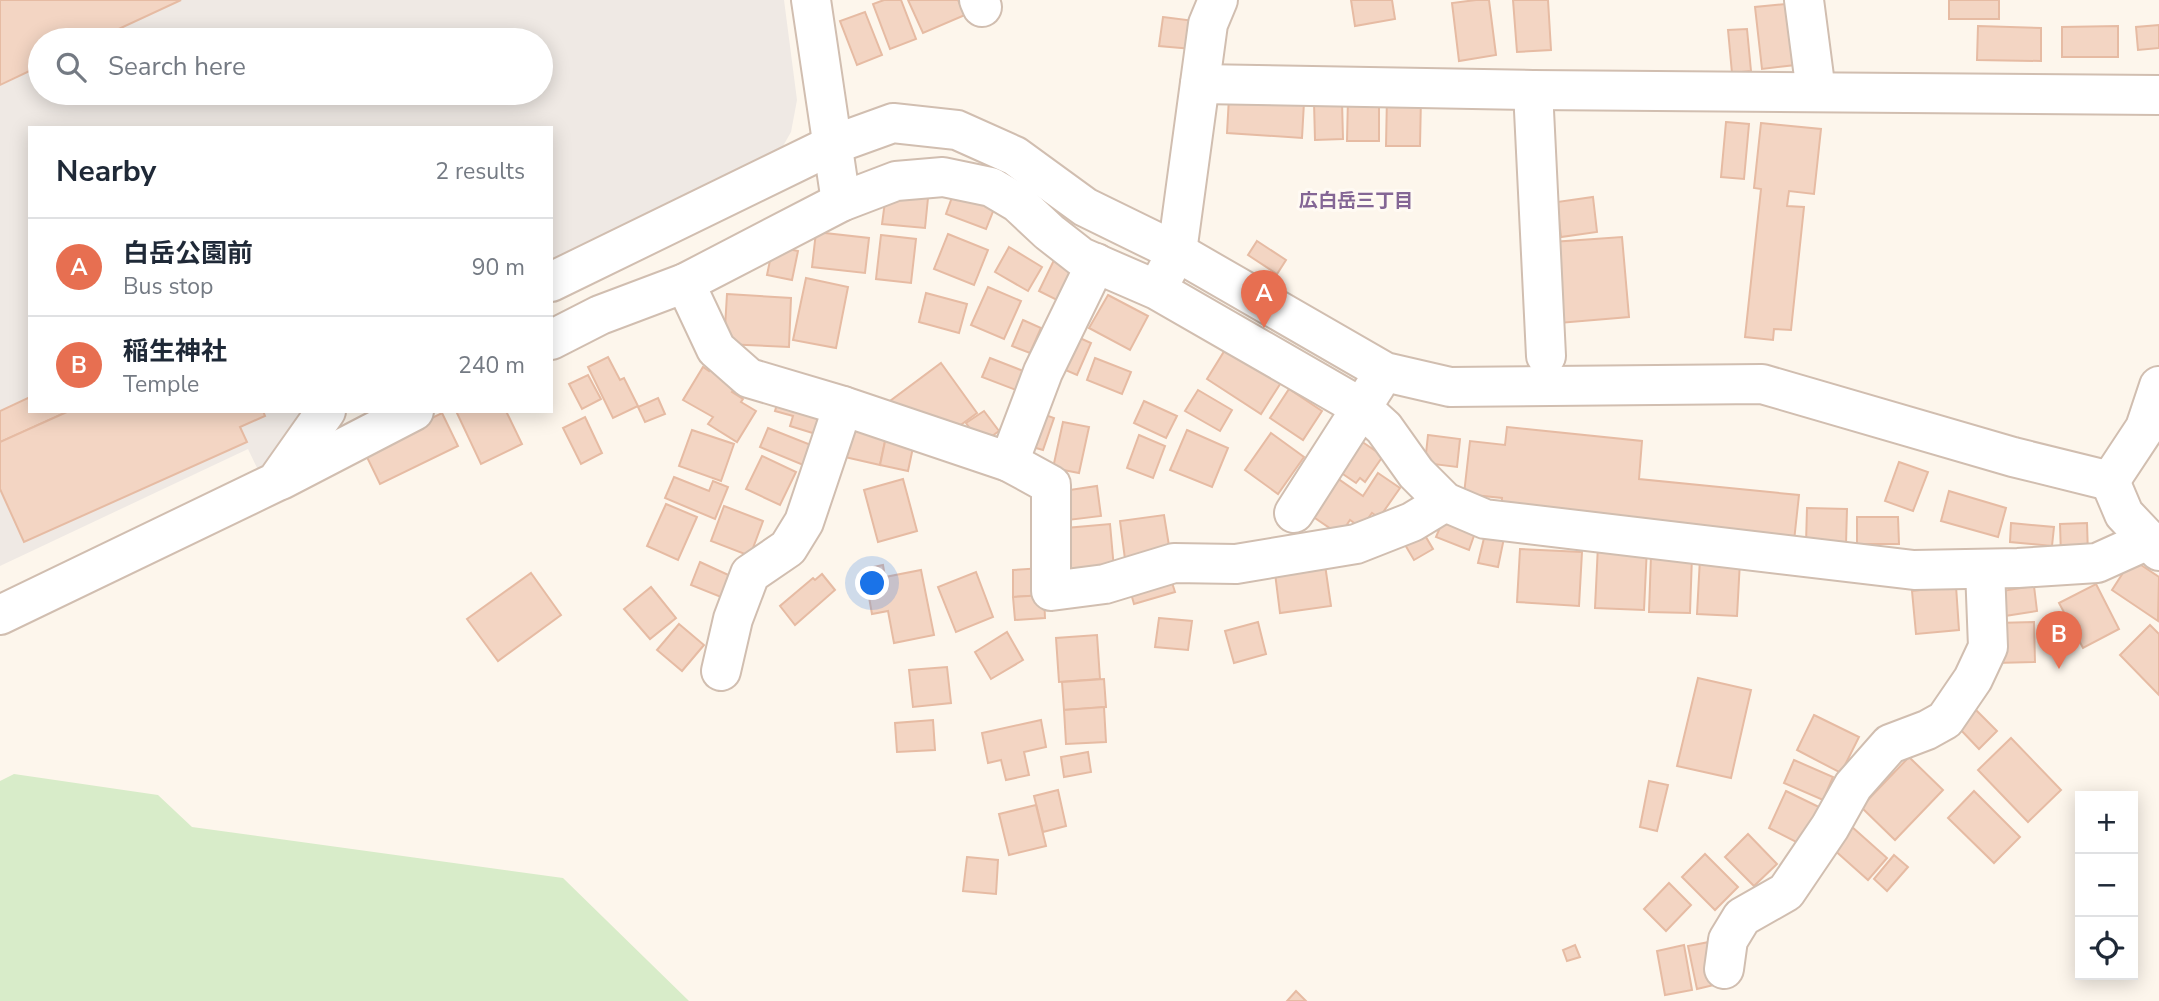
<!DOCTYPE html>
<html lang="en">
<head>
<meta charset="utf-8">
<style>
	:root { --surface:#fff; --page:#f6f6f7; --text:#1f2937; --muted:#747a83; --line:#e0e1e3; --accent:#e76f51 }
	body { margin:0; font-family:"Nunito Sans","Noto Sans JP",sans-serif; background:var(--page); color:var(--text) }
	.controls { position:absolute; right:21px; bottom:21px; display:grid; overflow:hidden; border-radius:0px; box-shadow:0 4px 18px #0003 }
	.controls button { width:63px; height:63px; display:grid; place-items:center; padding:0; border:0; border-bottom:2px solid var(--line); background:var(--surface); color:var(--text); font:35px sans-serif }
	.you { position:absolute; left:873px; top:584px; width:24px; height:24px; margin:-18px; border:5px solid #fff; border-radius:50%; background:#1a73e8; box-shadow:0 0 0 10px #1a73e833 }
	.badge { display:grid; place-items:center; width:46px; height:46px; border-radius:50%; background:var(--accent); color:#fff; font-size:23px; font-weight:700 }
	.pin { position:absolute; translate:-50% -58px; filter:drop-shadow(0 2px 4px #0008) }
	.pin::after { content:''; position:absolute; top:37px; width:24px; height:21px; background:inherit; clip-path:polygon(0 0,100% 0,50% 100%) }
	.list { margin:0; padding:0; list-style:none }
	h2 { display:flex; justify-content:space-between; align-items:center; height:91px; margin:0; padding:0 28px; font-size:30px }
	h2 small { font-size:23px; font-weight:400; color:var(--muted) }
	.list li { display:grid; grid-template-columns:46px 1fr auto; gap:21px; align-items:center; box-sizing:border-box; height:98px; padding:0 28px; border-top:2px solid var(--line) }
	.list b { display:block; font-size:26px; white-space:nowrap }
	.list p { margin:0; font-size:23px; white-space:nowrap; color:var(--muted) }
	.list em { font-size:23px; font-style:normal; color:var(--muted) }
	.icon { flex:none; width:38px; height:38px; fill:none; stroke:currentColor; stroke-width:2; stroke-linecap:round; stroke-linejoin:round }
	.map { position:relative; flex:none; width:2159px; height:1001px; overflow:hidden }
	.search { position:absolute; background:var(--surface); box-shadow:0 4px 18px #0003; left:28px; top:28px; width:525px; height:77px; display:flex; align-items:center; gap:18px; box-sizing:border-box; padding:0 24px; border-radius:38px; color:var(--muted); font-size:26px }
	.panel { position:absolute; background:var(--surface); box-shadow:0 4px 18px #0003; left:28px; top:126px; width:525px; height:287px; border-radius:0px }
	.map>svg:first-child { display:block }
	.industrial { fill:#efe9e4; fill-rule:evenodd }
	.green { fill:#d8ecc9 }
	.building { fill:#f3d5c3; stroke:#e6bba3; stroke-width:2 }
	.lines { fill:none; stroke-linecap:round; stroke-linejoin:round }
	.minor-casing { stroke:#d1beb0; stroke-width:42 }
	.minor { stroke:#fff; stroke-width:38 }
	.labels { text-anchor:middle; stroke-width:6; stroke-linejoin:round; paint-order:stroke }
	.neighbourhood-label { font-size:19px; font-weight:bold; fill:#846695; stroke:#fffaf3 }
</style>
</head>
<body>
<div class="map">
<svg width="2159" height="1001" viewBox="0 0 2159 1001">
	<rect width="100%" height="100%" fill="#fdf6ec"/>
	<!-- industrial -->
	<path class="industrial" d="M0,0H784L797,100L791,132L775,160L551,266V128H30V411H303L259,472L248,449L0,566ZM40,40H541V93H40Z"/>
	<!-- green -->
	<path class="green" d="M14,774L158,795L192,827L563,878L689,1001H0V781Z"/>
	<!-- building -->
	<g class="building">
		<path d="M0,0H181L95,40H40V66L0,85Z"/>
		<path d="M884,0H901L916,39L890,49L873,4Z"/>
		<path d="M908,0H958L965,15L923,33Z"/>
		<path d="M1351,0H1392L1395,19L1355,26Z"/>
		<path d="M1476,0H1489L1496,55L1459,61L1452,3Z"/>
		<path d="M1513,0H1548L1551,50L1517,52Z"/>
		<rect x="1949" y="0" width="50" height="19"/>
		<path d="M1797,3L1804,64L1762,69L1755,7Z"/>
		<path d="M865,12L882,55L857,65L840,21Z"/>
		<path d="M1163,17L1195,21L1192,49L1159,46Z"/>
		<path d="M2159,25V48L2138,50L2136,27Z"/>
		<path d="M1978,26L2041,28V61L1977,60Z"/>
		<path d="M2118,26V57H2062V27Z"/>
		<path d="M1747,29L1751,71L1732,73L1728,30Z"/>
		<path d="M1387,96L1421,97L1420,146H1386Z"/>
		<path d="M1229,97L1304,102L1302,138L1227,133Z"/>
		<path d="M1348,98H1379V141H1347Z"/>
		<path d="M1342,101L1343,139L1315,140L1314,102Z"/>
		<path d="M1726,122L1749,124L1744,179L1721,177Z"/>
		<path d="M1761,123L1821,129L1814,194L1789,191L1787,206L1804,207L1791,330L1774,329L1773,340L1745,337L1761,189L1754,188Z"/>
		<path d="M955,189L996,204L986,229L946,214Z"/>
		<path d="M886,194L928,198L925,228L882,224Z"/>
		<path d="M1593,197L1597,232L1561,237L1557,202Z"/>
		<path d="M816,232L869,238L865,273L812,267Z"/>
		<path d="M948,234L988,250L974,285L934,269Z"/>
		<path d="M881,235L916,239L911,283L876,279Z"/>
		<path d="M1622,237L1629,317L1559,323L1552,242Z"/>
		<path d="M1257,241L1286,260L1277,274L1248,255Z"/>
		<path d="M773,246L798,251L792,280L767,275Z"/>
		<path d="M1009,247L1042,267L1028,291L995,272Z"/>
		<path d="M1055,258L1084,272L1067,305L1039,291Z"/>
		<path d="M806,278L848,287L836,348L793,340Z"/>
		<path d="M988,287L1021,301L1004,339L971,325Z"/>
		<path d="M926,293L967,304L959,333L919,322Z"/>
		<path d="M727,294L791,298L789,347L724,344Z"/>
		<path d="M1108,295L1148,316L1130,350L1089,328Z"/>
		<path d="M1023,320L1041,328L1030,353L1012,346Z"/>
		<path d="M1071,334L1091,343L1077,375L1056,366Z"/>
		<path d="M1228,345L1282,381L1261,414L1207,379Z"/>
		<path d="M608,357L620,380L624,378L638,406L613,418L588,367Z"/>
		<path d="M990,358L1031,374L1024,393L982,377Z"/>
		<path d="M1095,358L1131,372L1122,394L1087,380Z"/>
		<path d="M713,363L740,380L732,392L743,399L741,402L756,411L737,442L708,424L713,417L683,400L703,367L709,371Z"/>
		<path d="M941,363L977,413L943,438L907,425L890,401Z"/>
		<path d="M588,375L601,399L582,409L569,384Z"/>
		<path d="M1289,389L1322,411L1303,440L1270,418Z"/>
		<path d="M1198,390L1232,410L1220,431L1185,411Z"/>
		<path d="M781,391L828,406L819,435L790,426L793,416L775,411Z"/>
		<path d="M30,397V411H69L0,442V411Z"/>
		<path d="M658,398L665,414L645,422L638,407Z"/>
		<path d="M1144,401L1177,416L1166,438L1134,423Z"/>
		<path d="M69,411H263L265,416L240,427L247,442L24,542L0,489V442Z"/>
		<path d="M456,411H506L522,444L481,464Z"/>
		<path d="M984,411L999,431L981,444L966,423Z"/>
		<path d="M442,413L458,446L380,484L364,451Z"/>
		<path d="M1040,413L1054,418L1043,450L1029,446Z"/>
		<path d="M585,417L602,453L581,464L563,428Z"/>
		<path d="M843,422L887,432L880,465L836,455Z"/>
		<path d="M1063,422L1089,427L1079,473L1053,468Z"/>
		<path d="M1507,427L1642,441L1639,479L1799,495L1794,541L1501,511L1502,498L1464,494L1470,441L1505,445Z"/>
		<path d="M768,428L816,447L808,467L760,447Z"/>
		<path d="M692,430L734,444L721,481L679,466Z"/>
		<path d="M1187,430L1228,448L1212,487L1170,470Z"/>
		<path d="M887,432L915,438L908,471L880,465Z"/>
		<path d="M1271,433L1304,457L1278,494L1245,470Z"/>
		<path d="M1139,435L1165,446L1153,478L1127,468Z"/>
		<path d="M1428,435L1460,439L1457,467L1425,463Z"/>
		<path d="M1358,439L1383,456L1365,482L1360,478L1356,483L1337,470Z"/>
		<path d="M762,456L796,472L780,505L746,489Z"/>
		<path d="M1899,462L1928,472L1913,511L1885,501Z"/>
		<path d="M1378,473L1400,488L1379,518L1372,513L1361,528L1350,520L1340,535L1309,514L1334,476L1363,496Z"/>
		<path d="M674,477L709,491L713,481L728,487L715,519L665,498Z"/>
		<path d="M903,479L917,531L878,542L864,490Z"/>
		<path d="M1097,486L1101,516L1060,521L1056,492Z"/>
		<path d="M1949,491L2006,508L1998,537L1941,521Z"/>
		<path d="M666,504L697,517L678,560L647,546Z"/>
		<path d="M724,506L763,521L750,556L711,541Z"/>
		<path d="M1807,508L1847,509L1846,544H1806Z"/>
		<path d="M1164,515L1170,552L1125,559L1120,521Z"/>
		<path d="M1445,515L1477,527L1469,550L1436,537Z"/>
		<path d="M1857,517H1898L1899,544H1857Z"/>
		<path d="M2011,523L2054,527L2052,546L2010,542Z"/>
		<path d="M2087,523L2088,555L2061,556L2060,524Z"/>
		<path d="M1110,524L1114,569L1070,573L1066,528Z"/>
		<path d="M1420,527L1433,549L1414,560L1401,538Z"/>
		<path d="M1485,534L1504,538L1498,567L1478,563Z"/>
		<path d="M1598,545L1647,547L1644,610L1595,608Z"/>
		<path d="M1520,549L1582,552L1579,606L1517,602Z"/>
		<path d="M1651,555L1692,556L1690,613L1649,612Z"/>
		<path d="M1324,558L1331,606L1280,613L1274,565Z"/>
		<path d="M1700,558L1740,561L1737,616L1697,614Z"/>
		<path d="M2132,559L2159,577L2158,621L2112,590Z"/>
		<path d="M700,562L735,578L726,599L691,585Z"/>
		<path d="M883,565L885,577L921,570L934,635L894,643L888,611L872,614L864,569Z"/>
		<path d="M1043,568L1044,595L1013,597V570Z"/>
		<path d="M1168,570L1175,592L1134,604L1128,583Z"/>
		<path d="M976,572L993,617L956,632L938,587Z"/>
		<path d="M531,573L561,615L498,661L467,619Z"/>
		<path d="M822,574L835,590L795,625L780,606L813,578L815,580Z"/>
		<path d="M2096,584L2119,629L2083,648L2059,603Z"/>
		<path d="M1956,586L1959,630L1916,634L1912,591Z"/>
		<path d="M2034,586L2037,611L1992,618L1989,593Z"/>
		<path d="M651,587L676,618L650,639L624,609Z"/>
		<path d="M1044,595L1045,618L1015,620L1013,597Z"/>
		<path d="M1159,618L1192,621L1188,650L1155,647Z"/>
		<path d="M1258,622L1266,654L1234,663L1225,631Z"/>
		<path d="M2034,622L2035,662L1996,663V623Z"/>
		<path d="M679,624L704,645L682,671L657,650Z"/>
		<path d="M2150,625L2159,634V695L2120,655Z"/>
		<path d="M1007,632L1023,660L991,679L975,652Z"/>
		<path d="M1097,635L1100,679L1059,682L1056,638Z"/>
		<path d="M947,667L951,703L913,707L909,670Z"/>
		<path d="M1698,678L1751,690L1731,778L1677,766Z"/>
		<path d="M1104,679L1106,707L1064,710L1062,682Z"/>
		<path d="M1104,707L1106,742L1066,744L1064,710Z"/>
		<path d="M1976,710L1997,731L1979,749L1958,727Z"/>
		<path d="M1814,715L1859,737L1841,773L1797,750Z"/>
		<path d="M933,720L935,750L897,752L895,723Z"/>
		<path d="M1041,720L1046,747L1024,752L1029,775L1006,780L1001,760L988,763L982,733Z"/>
		<path d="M2011,738L2061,790L2028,822L1978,770Z"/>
		<path d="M1088,752L1091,772L1064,777L1061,757Z"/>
		<path d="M1909,757L1943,790L1895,840L1861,807Z"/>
		<path d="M1794,760L1833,777L1823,800L1784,783Z"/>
		<path d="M1649,781L1668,785L1657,831L1640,827Z"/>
		<path d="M1058,790L1066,826L1043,832L1034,796Z"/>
		<path d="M1786,791L1823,809L1804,846L1769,828Z"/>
		<path d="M1974,791L2020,837L1994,863L1948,818Z"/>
		<path d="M1036,805L1046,846L1009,855L999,814Z"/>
		<path d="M1851,826L1887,858L1868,880L1832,848Z"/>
		<path d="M1748,834L1777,864L1754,886L1725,857Z"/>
		<path d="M1705,854L1738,887L1715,910L1682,877Z"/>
		<path d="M1894,855L1908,867L1887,891L1874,879Z"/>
		<path d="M967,857L998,860L996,894L963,891Z"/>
		<path d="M1669,883L1691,905L1666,931L1644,909Z"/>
		<path d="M1709,942L1718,984L1697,989L1688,946Z"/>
		<path d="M1575,945L1580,957L1567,961L1563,950Z"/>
		<path d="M1684,945L1692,990L1665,995L1657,951Z"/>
		<path d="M1296,991L1306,1001H1287Z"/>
	</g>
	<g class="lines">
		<!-- minor casing -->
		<g class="minor-casing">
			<g id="minor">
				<path d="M811,0L841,202"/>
				<path d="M979,0L982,7"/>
				<path d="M1804,0L1816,92"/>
				<path d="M1200,84L1533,90L2159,95"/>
				<path d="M1533,90L1546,356"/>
				<path d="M1165,274L1177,252L1208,24L1218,0"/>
				<path d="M551,282L832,145L893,123L957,130L1015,156L1085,207L1177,252L1385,372L1450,387L1762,384L2013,457L2110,481L2145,428L2159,386"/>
				<path d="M685,283L716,349L749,378L843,406L1009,462L1043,372L1096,263"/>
				<path d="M551,340L600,315L685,283L841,202L896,181L943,177L991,187L1018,203L1049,232L1081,257L1157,290L1362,408L1384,428L1416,473L1445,502L1485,519L1914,570L2018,568L2097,563L2148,540"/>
				<path d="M1009,462L1051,485V591L1105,584L1174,563L1236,564L1356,544L1412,522L1445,502"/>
				<path d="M281,480L414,411"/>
				<path d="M2110,481L2124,514L2159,551"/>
				<path d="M1294,513L1376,385"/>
				<path d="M0,615L276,482L326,411"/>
				<path d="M721,671L733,619L750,574L788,548L804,522L843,406"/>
				<path d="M1724,969L1728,940L1742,917L1786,892L1830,827L1853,786L1890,744L1927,730L1945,720L1973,679L1988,647L1985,569"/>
			</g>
		</g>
		<!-- minor -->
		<use href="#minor" class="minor"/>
	</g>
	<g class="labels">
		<!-- neighbourhood labels -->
		<g class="neighbourhood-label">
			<text x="1356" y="207">広白岳三丁目</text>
		</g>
	</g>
</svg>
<div class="controls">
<button>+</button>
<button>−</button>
<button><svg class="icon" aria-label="locate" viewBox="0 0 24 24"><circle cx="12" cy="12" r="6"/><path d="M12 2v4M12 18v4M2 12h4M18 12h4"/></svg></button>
</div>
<div class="you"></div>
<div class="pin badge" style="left:1264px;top:328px">A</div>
<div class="pin badge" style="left:2059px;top:669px">B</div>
<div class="search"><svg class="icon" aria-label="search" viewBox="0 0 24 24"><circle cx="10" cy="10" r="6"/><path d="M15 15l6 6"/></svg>Search here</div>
<section class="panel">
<h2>Nearby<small>2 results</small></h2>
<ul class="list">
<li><span class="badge">A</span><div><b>白岳公園前</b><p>Bus stop</p></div><em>90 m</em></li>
<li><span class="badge">B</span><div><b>稲生神社</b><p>Temple</p></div><em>240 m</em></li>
</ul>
</section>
</div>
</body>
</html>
